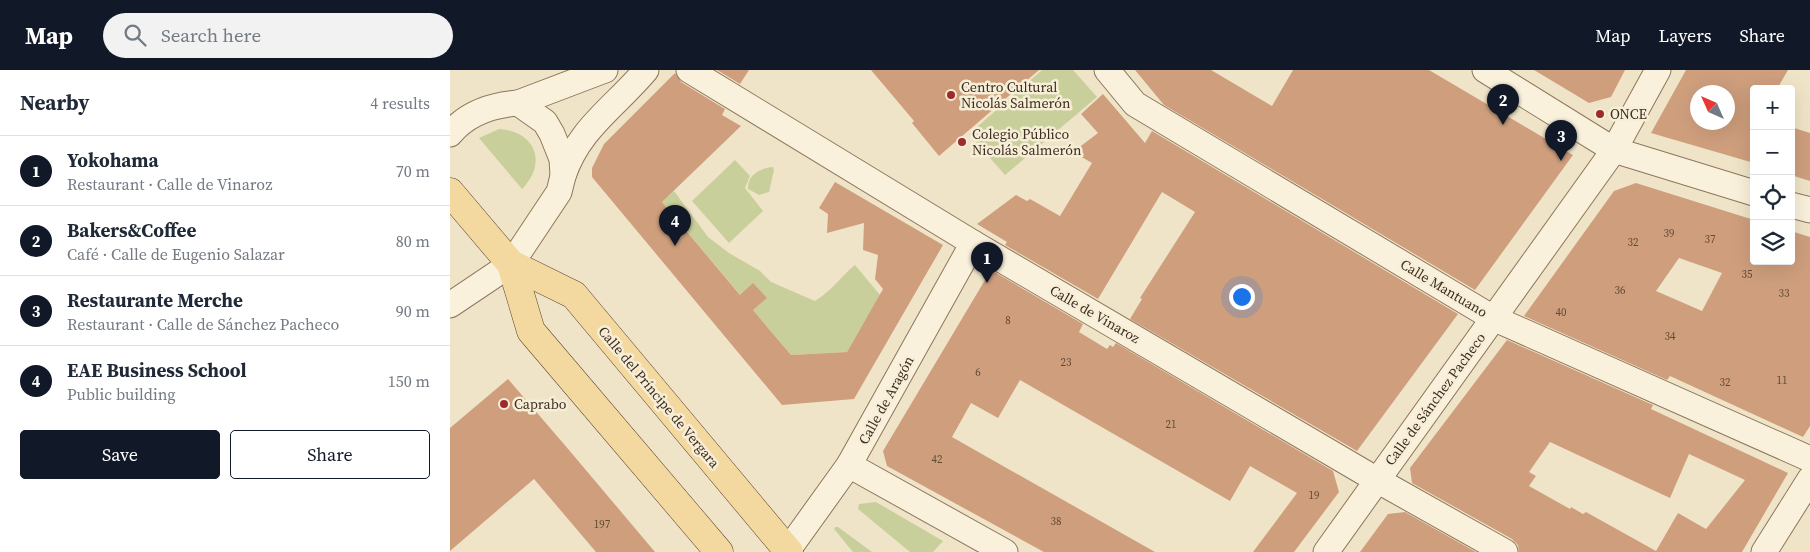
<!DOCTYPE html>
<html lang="en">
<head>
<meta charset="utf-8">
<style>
	:root { --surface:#fff; --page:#f2f2f3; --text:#1f2937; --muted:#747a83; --line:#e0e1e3; --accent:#111827 }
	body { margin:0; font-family:"Source Serif 4",serif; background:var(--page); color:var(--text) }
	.controls { position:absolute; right:15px; top:15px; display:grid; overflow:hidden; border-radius:5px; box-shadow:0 5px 20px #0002 }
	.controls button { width:45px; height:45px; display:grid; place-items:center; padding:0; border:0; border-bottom:1px solid var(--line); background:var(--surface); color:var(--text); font:25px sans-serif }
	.compass { position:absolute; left:1240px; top:15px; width:45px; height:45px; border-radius:50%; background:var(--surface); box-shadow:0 5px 20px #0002; rotate:315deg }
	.you { position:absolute; left:791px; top:226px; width:18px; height:18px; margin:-12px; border:4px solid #fff; border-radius:50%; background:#1a73e8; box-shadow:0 0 0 8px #1a73e833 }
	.badge { display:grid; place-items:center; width:32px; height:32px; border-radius:50%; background:var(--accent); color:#fff; font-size:16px; font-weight:700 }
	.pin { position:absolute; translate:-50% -41px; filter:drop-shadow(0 1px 2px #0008) }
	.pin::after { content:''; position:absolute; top:26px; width:18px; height:15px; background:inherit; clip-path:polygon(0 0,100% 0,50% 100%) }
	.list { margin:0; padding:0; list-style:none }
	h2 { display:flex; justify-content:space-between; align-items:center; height:65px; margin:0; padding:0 20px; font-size:21px }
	h2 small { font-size:16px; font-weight:400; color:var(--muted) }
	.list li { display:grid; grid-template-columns:32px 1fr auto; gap:15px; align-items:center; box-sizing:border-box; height:70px; padding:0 20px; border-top:1px solid var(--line) }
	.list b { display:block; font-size:19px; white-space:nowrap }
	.list p { margin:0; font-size:16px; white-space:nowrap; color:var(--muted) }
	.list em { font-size:16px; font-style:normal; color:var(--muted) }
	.actions { display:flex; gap:10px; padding:15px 20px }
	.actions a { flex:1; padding:11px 0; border:1px solid var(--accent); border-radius:5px; text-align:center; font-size:18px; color:var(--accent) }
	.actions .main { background:var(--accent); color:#fff }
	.icon { flex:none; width:28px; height:28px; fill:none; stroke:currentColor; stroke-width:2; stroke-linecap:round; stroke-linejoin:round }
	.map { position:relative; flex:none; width:1360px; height:482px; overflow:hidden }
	header { display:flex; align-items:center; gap:30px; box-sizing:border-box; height:70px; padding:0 25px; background:var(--accent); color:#fff }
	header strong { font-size:24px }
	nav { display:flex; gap:28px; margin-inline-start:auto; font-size:18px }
	.search { width:350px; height:45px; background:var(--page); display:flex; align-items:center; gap:12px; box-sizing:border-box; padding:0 18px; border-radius:28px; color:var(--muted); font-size:19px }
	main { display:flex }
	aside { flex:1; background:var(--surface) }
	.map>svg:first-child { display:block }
	.green { fill:#c9cf9b }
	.building { fill:#cf9f7d; fill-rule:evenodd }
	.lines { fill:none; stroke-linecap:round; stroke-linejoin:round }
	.minor-casing { stroke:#8d765c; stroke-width:27 }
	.major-casing { stroke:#5b4430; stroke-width:29 }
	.minor { stroke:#faf1dc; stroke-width:25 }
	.major { stroke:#f3d9a0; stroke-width:28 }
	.poi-dot { fill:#9e2a2b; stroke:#f7eed8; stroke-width:2 }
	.labels { text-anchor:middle; stroke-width:5; stroke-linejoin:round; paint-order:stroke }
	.number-label { font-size:11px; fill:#624a37 }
	.poi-label { font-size:14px; fill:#3d2e20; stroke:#f7eed8; text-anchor:start }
	.street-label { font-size:14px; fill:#3d2e20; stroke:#f7eed8 }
</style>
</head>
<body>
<header>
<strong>Map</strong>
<div class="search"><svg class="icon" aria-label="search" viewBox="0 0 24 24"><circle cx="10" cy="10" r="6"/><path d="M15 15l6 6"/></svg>Search here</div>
<nav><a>Map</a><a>Layers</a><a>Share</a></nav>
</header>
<main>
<aside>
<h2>Nearby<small>4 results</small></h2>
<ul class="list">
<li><span class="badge">1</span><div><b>Yokohama</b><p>Restaurant · Calle de Vinaroz</p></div><em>70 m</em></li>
<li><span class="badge">2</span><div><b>Bakers&amp;Coffee</b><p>Café · Calle de Eugenio Salazar</p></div><em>80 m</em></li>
<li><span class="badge">3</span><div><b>Restaurante Merche</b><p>Restaurant · Calle de Sánchez Pacheco</p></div><em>90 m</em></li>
<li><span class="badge">4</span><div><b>EAE Business School</b><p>Public building</p></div><em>150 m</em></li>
</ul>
<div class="actions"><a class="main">Save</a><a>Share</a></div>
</aside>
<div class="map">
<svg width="1360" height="482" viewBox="0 0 1360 482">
	<rect width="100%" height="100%" fill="#f0e4c8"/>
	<!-- green -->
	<g class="green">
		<path d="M592,0H623L647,27L555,105L519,64Z"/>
		<path d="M49,59C85,61 98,93 72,119L29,68Z"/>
		<path d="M285,90L300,106L295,118L313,141L279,173L242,131Z"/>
		<path d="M323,97L324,100L319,122L309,125L298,119C297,105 311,98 323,97Z"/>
		<path d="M224,121L258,167L279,183L310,201L321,212L365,231C383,220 389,208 405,195L430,225L397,282L341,285L212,132Z"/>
		<path d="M426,432L493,471L483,482H460L408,439L409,434Z"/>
		<path d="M385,457H388L422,482H403L384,459Z"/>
	</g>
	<!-- building -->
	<g class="building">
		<path d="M267,0H299L290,14Z"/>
		<path d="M421,0H589L489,86L462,53L464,51Z"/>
		<path d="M685,0H761L822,36L843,0H979L1123,85L1025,220L714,35Z"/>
		<path d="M1084,0H1175L1161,27L1139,33Z"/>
		<path d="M1236,0H1338L1327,19H1304V93L1201,63ZM1248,22H1278V52H1248Z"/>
		<path d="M225,3L231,12L275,39L272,45L291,56L212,132L290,225L303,213L317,228L303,240L341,285L397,282L433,219L425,209L428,185L413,180L414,153L377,163L378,144L369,138L385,112L493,175L404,329L332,335L142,107V98L154,74Z"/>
		<path d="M653,24L695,73L702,61L1008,244L907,381L680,249L692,229L690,228L745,142L712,122L648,229L555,175L557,172L527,154L566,125L577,131L580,129L610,146L642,93L623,82L648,63L631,44Z"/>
		<path d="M1341,57L1360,63V111L1341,105Z"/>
		<path d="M1186,113L1304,150V191H1341V161L1360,167V356L1353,367L1220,306L1217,310L1074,246L1164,121ZM1229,188L1272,203L1252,241L1206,221Z"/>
		<path d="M541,200L633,254L629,262L657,279L660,275L663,277L666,273L883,401L889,422L844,482H803L847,423L800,396L780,431L570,310L548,348L521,333L502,367L705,482H594L437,396L433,381Z"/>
		<path d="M1057,270L1203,335L1201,339L1338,403L1292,482H1069L1068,475L1062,469L962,413L960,398ZM1100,372L1220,428L1239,384L1295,410L1256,459L1228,443L1206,481L1136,442L1133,444L1121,437L1120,439L1079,416L1086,406L1079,402Z"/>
		<path d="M58,309L119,380L205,482H146L84,409L0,481V358Z"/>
		<path d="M955,442L1026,482H910L938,444Z"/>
	</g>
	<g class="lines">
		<!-- minor casing -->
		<g class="minor-casing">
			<g id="minor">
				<path d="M239,0L523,173L927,410L1055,482"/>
				<path d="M657,0L685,34L1043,248L1360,389"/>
				<path d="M1035,0L1164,80L1304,123"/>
				<path d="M68,33L155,0"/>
				<path d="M0,64C17,43 41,35 68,33L95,52L102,64L112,89L113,106L109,122L61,194L0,235"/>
				<path d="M113,106C129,58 165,37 196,0"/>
				<path d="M1341,135L1360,140"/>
				<path d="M399,395L555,482"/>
				<path d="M338,480L399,395L523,173"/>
				<path d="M876,482L1164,80L1208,0"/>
				<path d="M1314,482L1360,409"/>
			</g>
		</g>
		<!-- major casing -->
		<g class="major-casing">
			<g id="major">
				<path d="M0,122L61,194L124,225L339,482"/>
				<path d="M61,194L81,261L269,482"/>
			</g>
		</g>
		<!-- minor -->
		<use href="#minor" class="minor"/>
		<!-- major -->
		<use href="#major" class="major"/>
	</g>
	<!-- markers -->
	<g class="poi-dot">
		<circle cx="501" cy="25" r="5"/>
		<circle cx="1150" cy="44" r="5"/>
		<circle cx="512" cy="72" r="5"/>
		<circle cx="54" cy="334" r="5"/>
	</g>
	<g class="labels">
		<!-- number labels -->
		<g class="number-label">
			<text x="1219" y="167">39</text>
			<text x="1260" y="173">37</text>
			<text x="1183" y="176">32</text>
			<text x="1297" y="208">35</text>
			<text x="1170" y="224">36</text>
			<text x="1334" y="227">33</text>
			<text x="1111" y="246">40</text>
			<text x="558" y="254">8</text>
			<text x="1220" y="270">34</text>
			<text x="616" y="296">23</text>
			<text x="528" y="306">6</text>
			<text x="1332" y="314">11</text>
			<text x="1275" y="316">32</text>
			<text x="721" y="358">21</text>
			<text x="487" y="393">42</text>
			<text x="864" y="429">19</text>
			<text x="606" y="455">38</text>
			<text x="152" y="458">197</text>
		</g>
		<!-- poi labels -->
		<g class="poi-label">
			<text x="511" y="22">Centro Cultural<tspan x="511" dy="16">Nicolás Salmerón</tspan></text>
			<text x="1160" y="49">ONCE</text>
			<text x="522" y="69">Colegio Público<tspan x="522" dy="16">Nicolás Salmerón</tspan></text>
			<text x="64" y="339">Caprabo</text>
		</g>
		<!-- street labels -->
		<g class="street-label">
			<text transform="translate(994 218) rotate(31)" y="5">Calle Mantuano</text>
			<text transform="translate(645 244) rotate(30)" y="5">Calle de Vinaroz</text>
			<text transform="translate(209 327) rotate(50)" y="5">Calle del Príncipe de Vergara</text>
			<text transform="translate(985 329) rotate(-54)" y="5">Calle de Sánchez Pacheco</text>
			<text transform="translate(436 330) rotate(-61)" y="5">Calle de Aragón</text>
		</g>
	</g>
</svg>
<div class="controls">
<button>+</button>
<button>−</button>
<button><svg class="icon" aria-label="locate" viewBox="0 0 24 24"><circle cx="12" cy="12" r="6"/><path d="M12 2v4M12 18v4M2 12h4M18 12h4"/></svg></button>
<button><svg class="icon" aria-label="layers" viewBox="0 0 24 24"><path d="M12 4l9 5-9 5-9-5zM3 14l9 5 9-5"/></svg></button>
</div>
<svg class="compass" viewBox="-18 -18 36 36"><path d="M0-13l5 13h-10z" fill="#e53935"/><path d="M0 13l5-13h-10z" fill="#747a83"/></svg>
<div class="you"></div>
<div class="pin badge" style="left:537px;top:213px">1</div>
<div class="pin badge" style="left:1053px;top:55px">2</div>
<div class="pin badge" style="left:1111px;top:91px">3</div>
<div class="pin badge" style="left:225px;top:176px">4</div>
</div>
</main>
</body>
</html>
